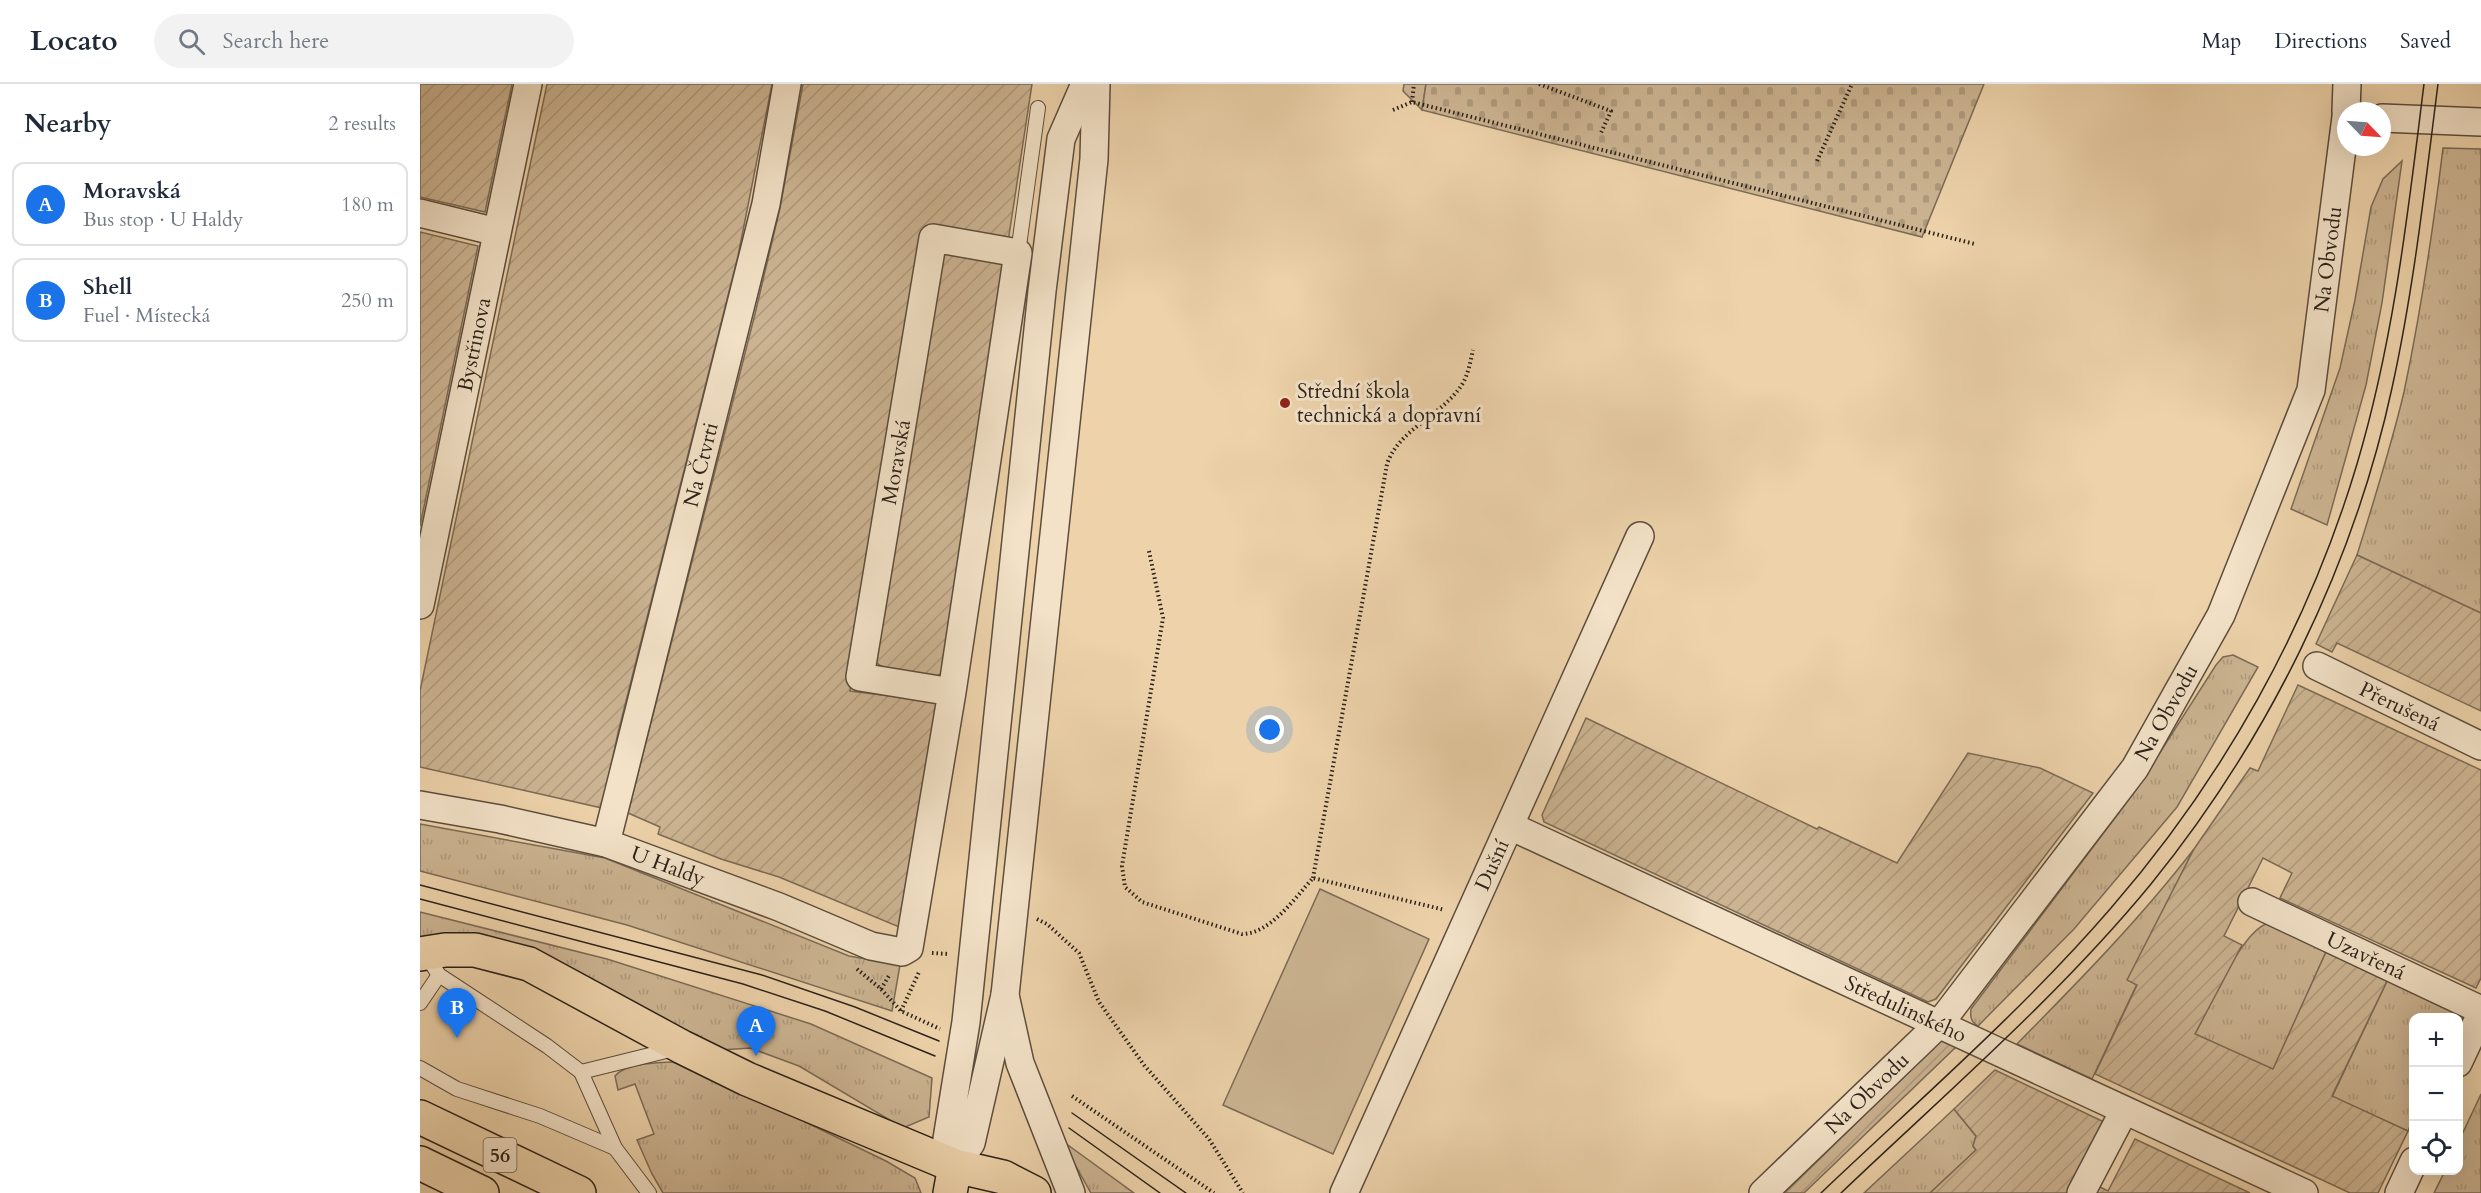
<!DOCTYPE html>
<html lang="en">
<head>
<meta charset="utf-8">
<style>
	:root { --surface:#fff; --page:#f2f2f3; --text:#1f2937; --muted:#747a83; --line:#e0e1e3; --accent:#1a73e8 }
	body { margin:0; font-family:Cardo,serif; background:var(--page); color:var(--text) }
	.controls { position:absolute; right:18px; bottom:18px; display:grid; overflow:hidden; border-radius:12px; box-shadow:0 6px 24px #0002 }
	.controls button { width:54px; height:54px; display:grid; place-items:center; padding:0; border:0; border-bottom:2px solid var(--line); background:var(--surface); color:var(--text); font:30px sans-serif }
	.compass { position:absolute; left:1917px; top:18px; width:54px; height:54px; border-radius:50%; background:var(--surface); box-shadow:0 6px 24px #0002; rotate:115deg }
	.you { position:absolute; left:850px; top:646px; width:21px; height:21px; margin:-15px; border:4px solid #fff; border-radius:50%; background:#1a73e8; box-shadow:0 0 0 9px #1a73e833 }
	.badge { display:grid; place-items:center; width:39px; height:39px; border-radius:50%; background:var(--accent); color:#fff; font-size:20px; font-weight:700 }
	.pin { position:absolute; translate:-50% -50px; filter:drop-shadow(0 2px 3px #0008) }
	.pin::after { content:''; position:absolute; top:32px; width:21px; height:18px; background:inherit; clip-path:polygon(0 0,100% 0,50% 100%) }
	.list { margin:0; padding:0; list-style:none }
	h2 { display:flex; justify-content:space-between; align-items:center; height:78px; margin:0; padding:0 24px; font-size:26px }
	h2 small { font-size:20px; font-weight:400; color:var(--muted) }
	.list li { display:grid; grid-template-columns:39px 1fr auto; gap:18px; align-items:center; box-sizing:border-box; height:84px; margin:0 12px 12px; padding:0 12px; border:2px solid var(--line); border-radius:12px }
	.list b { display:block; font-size:22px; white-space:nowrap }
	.list p { margin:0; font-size:20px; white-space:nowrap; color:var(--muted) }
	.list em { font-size:20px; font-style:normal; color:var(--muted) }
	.icon { flex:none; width:33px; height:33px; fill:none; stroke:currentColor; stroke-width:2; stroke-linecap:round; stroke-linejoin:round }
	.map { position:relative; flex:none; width:2061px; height:1109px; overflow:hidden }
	header { display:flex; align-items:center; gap:36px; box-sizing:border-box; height:84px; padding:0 30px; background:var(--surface); border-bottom:2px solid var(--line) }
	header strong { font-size:28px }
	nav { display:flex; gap:33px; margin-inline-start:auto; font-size:21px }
	.search { width:420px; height:54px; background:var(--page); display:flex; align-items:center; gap:15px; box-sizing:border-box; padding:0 21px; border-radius:33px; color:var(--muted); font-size:22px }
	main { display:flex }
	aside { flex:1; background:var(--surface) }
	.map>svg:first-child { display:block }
	.grass { fill:url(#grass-tufts); stroke:#7c6b56; stroke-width:1.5 }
	.cemetery { fill:url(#cemetery-stones); stroke:#7c6b56; stroke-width:1.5 }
	.garden { fill:url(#garden-furrows); stroke:#7c6b56; stroke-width:1.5 }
	.pitch { fill:#ccb492; stroke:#7c6b56; stroke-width:1.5 }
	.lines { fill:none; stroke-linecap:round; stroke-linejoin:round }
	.lane-casing { stroke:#5c4e3e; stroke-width:16 }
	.street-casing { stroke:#5c4e3e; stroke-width:30 }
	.highway-casing { stroke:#2c221a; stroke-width:36 }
	.path { stroke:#2c221a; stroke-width:4; stroke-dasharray:1.5 3; stroke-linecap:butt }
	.lane { stroke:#f3e2c8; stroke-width:14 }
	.street { stroke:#f3e2c8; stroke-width:27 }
	.highway { stroke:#edd2aa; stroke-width:33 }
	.tram { stroke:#2c221a; stroke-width:1.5 }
	.poi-dot { fill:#8f2418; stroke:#f3e2c8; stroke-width:2 }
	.labels { text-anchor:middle; stroke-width:6; stroke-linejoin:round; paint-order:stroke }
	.shield { fill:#f3e2c8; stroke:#685c4e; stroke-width:1.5 }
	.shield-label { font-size:20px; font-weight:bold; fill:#2c221a }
	.street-label { font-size:21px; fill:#2c221a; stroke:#f3e2c8 }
	.poi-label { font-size:21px; fill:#2c221a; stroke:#f3e2c8; text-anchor:start }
</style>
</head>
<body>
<header>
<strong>Locato</strong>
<div class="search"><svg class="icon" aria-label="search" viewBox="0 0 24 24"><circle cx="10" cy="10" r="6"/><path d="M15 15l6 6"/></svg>Search here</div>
<nav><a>Map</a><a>Directions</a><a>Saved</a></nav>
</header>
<main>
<aside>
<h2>Nearby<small>2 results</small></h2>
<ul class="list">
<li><span class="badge">A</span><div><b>Moravská</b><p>Bus stop · U Haldy</p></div><em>180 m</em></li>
<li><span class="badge">B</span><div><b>Shell</b><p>Fuel · Místecká</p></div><em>250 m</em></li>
</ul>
</aside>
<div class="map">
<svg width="2061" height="1109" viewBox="0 0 2061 1109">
	<defs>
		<pattern id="grass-tufts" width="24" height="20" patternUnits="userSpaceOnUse" patternTransform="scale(1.5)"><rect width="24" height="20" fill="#ccb492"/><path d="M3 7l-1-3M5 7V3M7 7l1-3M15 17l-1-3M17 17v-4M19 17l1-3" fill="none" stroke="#af9a7d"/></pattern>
		<pattern id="cemetery-stones" width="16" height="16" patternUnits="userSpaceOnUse" patternTransform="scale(1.5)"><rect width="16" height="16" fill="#ccb492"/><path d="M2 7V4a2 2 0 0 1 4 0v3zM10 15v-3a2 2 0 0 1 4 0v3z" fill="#af9a7d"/></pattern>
		<pattern id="garden-furrows" width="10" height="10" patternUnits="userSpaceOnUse" patternTransform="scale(1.5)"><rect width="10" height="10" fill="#ccb492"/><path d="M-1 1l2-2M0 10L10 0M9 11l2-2" fill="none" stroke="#af9a7d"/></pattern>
	</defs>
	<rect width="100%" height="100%" fill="#edd2aa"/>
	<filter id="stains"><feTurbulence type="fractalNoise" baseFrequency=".00333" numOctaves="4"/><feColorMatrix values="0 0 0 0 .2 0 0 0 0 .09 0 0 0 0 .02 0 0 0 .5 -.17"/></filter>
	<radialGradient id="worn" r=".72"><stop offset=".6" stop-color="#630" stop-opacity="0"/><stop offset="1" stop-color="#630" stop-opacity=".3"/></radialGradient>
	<!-- grass -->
	<g class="grass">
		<path d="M984,0H1006L1002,26L983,7Z"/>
		<path d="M2023,64L2061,65V529L1937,471C1954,417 1971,363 1984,308C2001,227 2013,146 2023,64Z"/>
		<path d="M1982,77L1962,219L1946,301L1907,441L1871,425L1920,284L1935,216L1951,123L1963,95Z"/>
		<path d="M1813,571L1838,583L1757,723L1654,845L1558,942C1551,938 1550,933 1551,925L1716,706L1796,581L1803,573Z"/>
		<path d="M0,740L185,774L429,872L480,881L472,927L207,841L0,787Z"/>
		<path d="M1774,765L1708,896L1717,900L1672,995L1597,960C1659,897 1720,835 1774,765Z"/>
		<path d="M0,828L187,875L391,940L512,994L509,1033L483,1044L379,982L330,964L301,966L0,858Z"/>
		<path d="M1849,839L2043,932L2039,941L2038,934H1994L1993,1035L1988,1047L1912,1013L1967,897L1906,868L1853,986L1775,950C1789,924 1822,845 1849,839Z"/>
		<path d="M252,978L269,982L466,1077L495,1094L501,1109H243L232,1090L217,1056L234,1050L215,1000L198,1006L195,992C205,979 236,979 252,978Z"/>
		<path d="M2061,1010V1109H2014L2025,1087L2038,1086L2039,1057Z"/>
		<path d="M1534,1025L1556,1052L1553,1062L1556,1066L1510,1109H1444Z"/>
		<path d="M641,1056L714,1109H671Z"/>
	</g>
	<!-- cemetery -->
	<path class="cemetery" d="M1006,0H1564L1502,153L1002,26Z"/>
	<!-- garden -->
	<g class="garden">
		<path d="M0,0H92L65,128L0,113Z"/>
		<path d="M127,0H352L318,172L198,649L182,724L0,683V607Z"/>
		<path d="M383,0H612L588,158L510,144L430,607L520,618L484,845L359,793L301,775L238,750L240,743L208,729L335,230L360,124Z"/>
		<path d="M0,148L58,162L0,442Z"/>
		<path d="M528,167L581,174L585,181L524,588L515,593C496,590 464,591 452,574L521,172Z"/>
		<path d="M1937,471L2061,529V627L1917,559L1912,568L1896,560Z"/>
		<path d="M1878,601L2061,686V894L2056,904L1860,814L1872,789L1843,774L1804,852L1822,861L1775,950L1853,985L1906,868L1967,897L1912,1012L1988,1047L1958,1109H1930L1675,990L1717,901L1707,896L1774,765L1830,684L1838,687Z"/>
		<path d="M1166,634L1397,745L1399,743L1477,779L1548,669L1620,684L1673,709L1516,915L1508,918L1124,738L1122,731Z"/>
		<path d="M1522,956L1538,961L1384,1109H1364L1504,973V968L1517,957Z"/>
		<path d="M1575,986L1682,1037L1683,1043L1650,1109H1510L1556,1066L1553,1062L1556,1052L1534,1025Z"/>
		<path d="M1715,1055L1830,1109H1674L1678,1102L1688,1107Z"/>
	</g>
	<!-- pitch -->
	<path class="pitch" d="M900,805L1009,855L913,1070L803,1021Z"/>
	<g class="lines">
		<!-- lane casing -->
		<g class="lane-casing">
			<g id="lane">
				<path d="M598,169L618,24"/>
				<path d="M6,871L19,891L127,962L161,988L195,1064L229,1109"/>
				<path d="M0,919L19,891"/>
				<path d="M0,984L37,1005L120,1032L195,1064"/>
				<path d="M161,988L254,965"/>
			</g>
		</g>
		<!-- street casing -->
		<g class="street-casing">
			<g id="street">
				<path d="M1926,27L1927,0"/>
				<path d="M1962,34L2061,38"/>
				<path d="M0,129L77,148"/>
				<path id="s1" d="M0,521L108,0"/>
				<path id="s2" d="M1897,582L2061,662"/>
				<path id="s3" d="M0,721L80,735L186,759L359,823L451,862L482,868L489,864L532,608L598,169L513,154L440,593L532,608"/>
				<path id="s4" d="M1090,742L1884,1109"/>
				<path id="s5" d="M186,759L346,120L367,0"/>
				<path id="s6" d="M1832,818L2061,926"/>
				<path d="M585,911L551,1059L535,1082L528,1065L527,1055L546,938L622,207L641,55L665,0"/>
				<path d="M2038,979L2061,930"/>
				<path d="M651,1109L600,979L585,911L674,75L676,0"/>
				<path id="s7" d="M924,1109L1220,452"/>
				<path id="s8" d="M1343,1109L1520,939L1715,684L1801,531L1891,306L1926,33"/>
				<path d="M1661,1109L1704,1027"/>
				<path d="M1979,1109L1994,1077"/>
			</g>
		</g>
		<!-- highway casing -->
		<g class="highway-casing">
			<g id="highway">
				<path d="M0,870L25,866H55L109,880L262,963L327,995L535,1082L583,1093L614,1109"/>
				<path d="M0,1033L159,1109"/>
				<path d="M0,1079L62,1109"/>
				<path d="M530,1109L535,1082"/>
			</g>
		</g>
		<!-- path -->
		<g class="path">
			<path d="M1119,0L1191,27L1180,51"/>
			<path d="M992,18L994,0"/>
			<path d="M973,26L992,18L1555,160"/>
			<path d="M1397,77L1432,0"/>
			<path d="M729,467L743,534L702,782L705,803L722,818L822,850C850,850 875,814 893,794L1025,826"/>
			<path d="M893,794L967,380C979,345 1021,332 1041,302C1048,292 1050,279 1053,266"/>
			<path d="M617,835L627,840L659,869L679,918L724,981L789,1055L823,1109"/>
			<path d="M512,869L528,870"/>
			<path d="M437,885L461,905L481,927L520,945"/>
			<path d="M461,905L470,890"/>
			<path d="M481,927L499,888"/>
			<path d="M652,1012L794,1109"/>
		</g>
		<!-- lane -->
		<use href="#lane" class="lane"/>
		<!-- street -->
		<use href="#street" class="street"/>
		<!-- highway -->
		<use href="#highway" class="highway"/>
		<!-- tram -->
		<g class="tram">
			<path d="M0,801L342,891L435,923L519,957"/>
			<path d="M0,815L323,900L405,927L515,972"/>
			<path d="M652,1029L766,1109"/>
			<path d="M649,1044L740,1109"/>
			<path d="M1401,1109C1499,1016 1603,926 1691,824C1803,695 1888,544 1937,380C1974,256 1988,128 2004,0"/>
			<path d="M1421,1109C1526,1009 1639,912 1731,800C1847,657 1933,484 1972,304C1994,204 2005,102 2018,0"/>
		</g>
	</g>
	<!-- markers -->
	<circle class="poi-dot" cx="865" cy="319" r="6"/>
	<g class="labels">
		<!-- shield labels -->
		<rect class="shield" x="63.5" y="1054" width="33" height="34" rx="4.5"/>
		<g class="shield-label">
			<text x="80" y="1078">56</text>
		</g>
		<!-- street labels -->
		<g class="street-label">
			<text dy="7" stroke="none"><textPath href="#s8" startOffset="1116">Na Obvodu</textPath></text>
			<text dy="7" stroke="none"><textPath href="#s1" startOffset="266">Bystřinova</textPath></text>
			<text transform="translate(476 378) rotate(-80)" y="7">Moravská</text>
			<text dy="7" stroke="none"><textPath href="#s5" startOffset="390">Na Čtvrti</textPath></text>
			<text dy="7" stroke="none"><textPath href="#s2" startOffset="92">Přerušená</textPath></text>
			<text dy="7" stroke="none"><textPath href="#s8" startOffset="630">Na Obvodu</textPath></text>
			<text dy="7" stroke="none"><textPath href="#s7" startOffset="360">Dušní</textPath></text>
			<text dy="7" stroke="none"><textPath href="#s3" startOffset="256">U Haldy</textPath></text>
			<text dy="7" stroke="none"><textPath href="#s6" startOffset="126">Uzavřená</textPath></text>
			<text dy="7" stroke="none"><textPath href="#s4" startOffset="436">Středulinského</textPath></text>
			<text dy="7" stroke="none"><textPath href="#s8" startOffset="144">Na Obvodu</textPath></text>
		</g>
		<!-- poi labels -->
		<g class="poi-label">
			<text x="877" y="314">Střední škola<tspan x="877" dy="24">technická a dopravní</tspan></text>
		</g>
	</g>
	<rect width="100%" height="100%" filter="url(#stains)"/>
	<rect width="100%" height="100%" fill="url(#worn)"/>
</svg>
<div class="controls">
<button>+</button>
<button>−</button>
<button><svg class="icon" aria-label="locate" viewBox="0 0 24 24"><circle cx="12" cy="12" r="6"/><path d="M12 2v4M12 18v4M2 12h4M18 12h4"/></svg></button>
</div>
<svg class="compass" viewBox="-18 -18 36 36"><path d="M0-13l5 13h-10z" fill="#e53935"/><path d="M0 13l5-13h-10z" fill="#747a83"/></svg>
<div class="you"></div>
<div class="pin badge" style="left:336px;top:972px">A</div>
<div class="pin badge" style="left:37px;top:954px">B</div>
</div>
</main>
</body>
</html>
